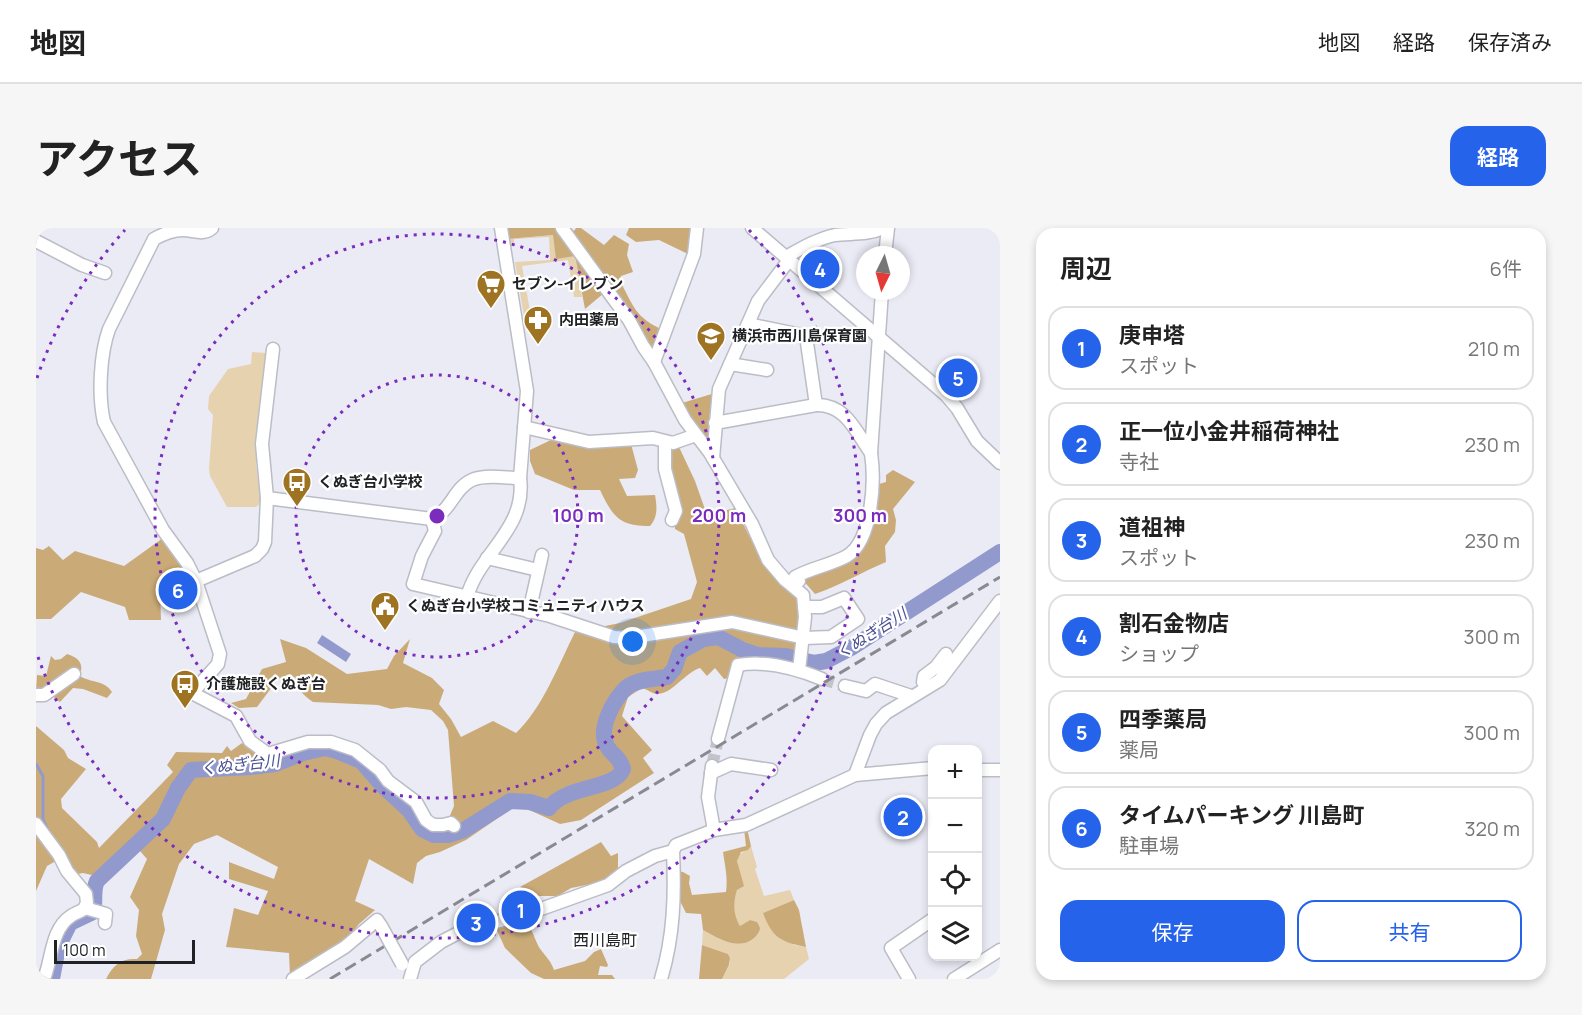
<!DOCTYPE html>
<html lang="ja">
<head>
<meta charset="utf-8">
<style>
	:root { --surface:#fff; --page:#f6f6f6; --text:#222; --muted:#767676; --line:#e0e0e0; --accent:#2563eb }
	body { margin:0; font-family:Manrope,"Noto Sans JP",sans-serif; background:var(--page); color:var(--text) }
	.controls { position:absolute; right:18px; bottom:18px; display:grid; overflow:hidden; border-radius:12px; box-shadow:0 3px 9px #0003 }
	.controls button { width:54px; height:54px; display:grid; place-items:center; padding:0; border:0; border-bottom:2px solid var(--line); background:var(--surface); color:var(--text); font:30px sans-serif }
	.compass { position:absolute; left:820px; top:18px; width:54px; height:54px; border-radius:50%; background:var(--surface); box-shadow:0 3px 9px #0003; rotate:185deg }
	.scale { position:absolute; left:18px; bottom:15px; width:141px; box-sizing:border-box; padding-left:6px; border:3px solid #202124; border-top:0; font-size:16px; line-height:21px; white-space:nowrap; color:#202124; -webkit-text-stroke:4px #fff; paint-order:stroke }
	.you { position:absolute; left:597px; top:414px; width:21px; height:21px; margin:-15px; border:4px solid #fff; border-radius:50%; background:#1a73e8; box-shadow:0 0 0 9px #1a73e833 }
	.badge { display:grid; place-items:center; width:39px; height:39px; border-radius:50%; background:var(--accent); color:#fff; font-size:20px; font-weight:700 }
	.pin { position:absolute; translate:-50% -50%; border:3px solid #fff; box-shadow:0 2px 6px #0006 }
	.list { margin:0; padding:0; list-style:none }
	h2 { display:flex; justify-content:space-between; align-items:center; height:78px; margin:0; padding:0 24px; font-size:26px }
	h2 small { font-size:20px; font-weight:400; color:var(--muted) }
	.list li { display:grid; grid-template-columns:39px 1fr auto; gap:18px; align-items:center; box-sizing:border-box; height:84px; margin:0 12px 12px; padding:0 12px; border:2px solid var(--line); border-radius:18px }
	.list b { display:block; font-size:22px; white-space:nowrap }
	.list p { margin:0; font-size:20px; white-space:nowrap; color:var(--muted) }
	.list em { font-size:20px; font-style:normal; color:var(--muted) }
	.actions { display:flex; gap:12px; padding:18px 24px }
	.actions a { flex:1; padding:14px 0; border:2px solid var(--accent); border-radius:18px; text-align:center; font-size:21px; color:var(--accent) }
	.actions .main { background:var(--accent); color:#fff }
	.icon { flex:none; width:33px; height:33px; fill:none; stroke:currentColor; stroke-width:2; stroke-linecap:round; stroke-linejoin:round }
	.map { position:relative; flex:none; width:964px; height:751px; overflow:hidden; border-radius:18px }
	header { display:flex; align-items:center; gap:36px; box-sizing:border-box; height:84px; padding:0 30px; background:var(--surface); border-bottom:2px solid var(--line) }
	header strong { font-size:28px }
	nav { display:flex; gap:33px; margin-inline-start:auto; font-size:21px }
	.intro { display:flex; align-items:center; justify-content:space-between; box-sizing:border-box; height:144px; padding:0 36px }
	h1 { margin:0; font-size:42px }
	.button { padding:15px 27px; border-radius:18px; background:var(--accent); color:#fff; font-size:21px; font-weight:700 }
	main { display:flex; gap:36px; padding:0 36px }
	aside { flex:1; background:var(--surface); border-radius:18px; box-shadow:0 3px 9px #0003 }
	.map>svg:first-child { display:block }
	.green { fill:#e7d2af }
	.forest { fill:#caab78 }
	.water { fill:#9299cd }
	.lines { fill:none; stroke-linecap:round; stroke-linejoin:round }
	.stream { stroke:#9299cd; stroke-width:3 }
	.river { stroke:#9299cd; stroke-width:16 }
	.minor-tunnel { stroke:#c2c3cb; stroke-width:12; stroke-dasharray:12 6; stroke-linecap:butt }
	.minor-casing { stroke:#bbbdc6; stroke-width:15 }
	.minor { stroke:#fff; stroke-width:12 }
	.rail { stroke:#898a91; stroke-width:3; stroke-dasharray:12 6; stroke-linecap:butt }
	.minor-bridge-casing { stroke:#bbbdc6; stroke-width:15; stroke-linecap:butt }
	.minor-bridge { stroke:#fff; stroke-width:12 }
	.ring { fill:none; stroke:#7b2cbf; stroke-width:3; stroke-dasharray:3 6 }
	.labels { text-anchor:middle; stroke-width:4.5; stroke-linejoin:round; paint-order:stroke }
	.poi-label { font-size:15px; font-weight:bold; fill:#202124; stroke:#fff; text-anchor:start }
	.water-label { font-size:16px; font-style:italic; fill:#4b5092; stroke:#fff }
	.neighbourhood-label { font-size:16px; fill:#202124; stroke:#fff }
	.centre { fill:#7b2cbf; stroke:#fff; stroke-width:3 }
	.ring-label { font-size:18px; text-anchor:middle; font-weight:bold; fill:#7b2cbf; stroke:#fff; stroke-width:4.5; stroke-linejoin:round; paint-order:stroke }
</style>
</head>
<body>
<header>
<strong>地図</strong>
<nav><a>地図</a><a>経路</a><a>保存済み</a></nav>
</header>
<div class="intro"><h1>アクセス</h1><a class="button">経路</a></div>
<main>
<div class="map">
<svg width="964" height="751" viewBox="0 0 964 751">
	<rect width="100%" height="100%" fill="#eaebf5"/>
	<!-- green -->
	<g class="green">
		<path d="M518,7L539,28L546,69H538L532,32L486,38L496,94L489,95L479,34L514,32L513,9L478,11V16L473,17L471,11Z"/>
		<path d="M216,124L230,125L220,216V236L225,275L220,279H191L174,248L173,241L177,187L172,181L173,168L192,141L215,136Z"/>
		<path d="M715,618L721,639L719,641L728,668L754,662L758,672L727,685L758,717L770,719L773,731L748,751H686L694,736V730L692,726L666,717L667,702C683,711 706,725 721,707C725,701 725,699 721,694L714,692L704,698C697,686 694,668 705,658L701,633L702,628Z"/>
	</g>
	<!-- forest -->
	<g class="forest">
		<path d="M470,0H535L538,3L540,0H545L568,17L578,7L593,16L591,27L597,44L585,48L584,53C598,79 599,89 627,102L617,128L574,60L549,81L539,28L520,31L517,7L471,11Z"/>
		<path d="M593,0H657L654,27L623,12L600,14L590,7Z"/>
		<path d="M679,165L676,220L656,193L646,175Z"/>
		<path d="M517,211L595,216L602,242L599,250L583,251L591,268L619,267C621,279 622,289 614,298C583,298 577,289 564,262H538L499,246L494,233V222Z"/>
		<path d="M632,219H643L659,253L671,287L699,280L723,327L763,369L766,384L760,434L724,429L702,433L697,449L688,451L679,440L671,448L664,440C648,445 636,467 620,466C616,465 610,461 606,460L592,469L586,488L616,522L607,530L618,545L545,592L524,596L489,580L475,581L430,612L404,624L390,628L381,635L377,656L333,631L319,673L339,682L323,696L310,713L254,748L253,725L190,719L198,680L222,687L232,663L193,651V634L238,651L242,639L181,607L158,616L143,636L126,686L129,702L115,751H70C77,737 85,730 101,731L106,726L100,708L103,682L94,669L111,631L104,623L80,628L60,648L47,645L36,647L20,633L11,638L0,663V498L28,522L32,530L50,541L25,571L26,580L61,614L63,620L137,544L131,537L140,524L186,525L191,518L195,523L206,515L216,522L235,531L266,521L290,517L317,524L379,578L409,599L418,578L412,502L407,493L395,482L370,479L355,481L342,477L277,474C267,467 262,462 259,450L254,446L242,451L221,479L203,480L195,475L210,471L226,441L250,434L244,411L270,420L311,446L351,441L358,428L374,411L367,435L396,450L408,462L403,476L415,491L425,509L457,493L480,505C506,481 523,436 539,404L584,395L655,371L661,354L648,306L639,301Z"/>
		<path d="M857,242L879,254L857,281L860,292L859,304L849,318L850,334C826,344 803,358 779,366L765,350L817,328L840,262L843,256L850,254V247Z"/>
		<path d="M127,310L147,337L153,352L124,362L125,392H93L89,379L45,364L15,391H0V320L7,322L13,318L27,332L39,323L88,338Z"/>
		<path d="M31,426C43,430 48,435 44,448C55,455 69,452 76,464L71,470L47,461L37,460L24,474L9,462L0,464L1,447L10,448L15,428L19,432L25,431Z"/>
		<path d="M711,600L715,618L712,622L705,624L701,633L708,658L701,662C697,674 697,686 704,698L714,692L721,694C725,700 725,701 721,707C706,725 683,711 667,702L665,686L650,685L641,667V643L647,644L654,648L653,655L656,667L690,664C692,650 689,638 687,624L710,618L708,601Z"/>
		<path d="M565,614L575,628L582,625V643L566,654L535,660L522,668H494L484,659Z"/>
		<path d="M758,672L763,682L770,719C744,714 736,709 727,685Z"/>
		<path d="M484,691C499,700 497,711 505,722C511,730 515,733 518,742L549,733L558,724L565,721L572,737L571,739L564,738L562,747H576L579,751H508L495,745L469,720L459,698Z"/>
		<path d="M666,717L692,726L694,730L693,737L686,751H663Z"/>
	</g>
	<!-- water -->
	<path class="water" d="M286,407L315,426L310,434L281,415Z"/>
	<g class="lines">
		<!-- stream -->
		<path class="stream" d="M0,536L7,548V592L14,606"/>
		<!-- river -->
		<path class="river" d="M16,751L22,719L34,695L57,684C60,672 56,664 61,653L127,591L142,560L155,542L215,539L239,536L267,525L289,520L301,523L325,533L347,558L373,582L386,601L398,607H412L428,602L474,573L494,574L513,580C530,557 579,562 587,541C583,527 576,528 571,518C561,501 578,471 591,459C601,451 619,451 631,449L638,441L644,424L667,411L682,409L707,422L722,427L750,428L778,435L790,433L815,420L964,324"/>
		<!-- minor-tunnel -->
		<g class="minor-tunnel">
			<path d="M786,451L809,458"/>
			<path d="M676,538L682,511"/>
		</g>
		<!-- minor casing -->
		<g class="minor-casing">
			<g id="minor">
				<path d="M176,0C167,8 158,2 147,2C136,2 127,6 118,11L73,101C64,126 62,168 68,194L127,302L151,335L160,353L184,426L182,436L156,465L200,488L214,513L232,526L272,514H295L319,522L344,542L352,553L380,574L390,592L397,597H407L415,595L418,598"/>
				<path d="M526,0L593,92L607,118L618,134"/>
				<path d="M661,0L658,26L618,134L649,192L674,225L716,296L732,332L749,352L767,367L769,389L763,442"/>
				<path d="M716,0L910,167L921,180L941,213L964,235"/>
				<path d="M0,13L46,37L69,45"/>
				<path d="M849,27L852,0"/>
				<path d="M750,29C766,20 781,11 799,7C816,5 832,7 847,0"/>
				<path d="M712,96L770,108L780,177"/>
				<path d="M694,136L731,142"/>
				<path d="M679,195L780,177C810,176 820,204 835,225"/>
				<path d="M488,199L553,214L617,210L637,215L660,207"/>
				<path d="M629,214V241L640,283L636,292"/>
				<path d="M677,230L683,161L722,73L753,32"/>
				<path d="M231,270L396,291C415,283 418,260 436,252C449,246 470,250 484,250"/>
				<path d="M396,291L399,303L386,328L377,356L514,388L578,409L592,410L696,394L768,410L795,409L822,391L808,370L786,379H768"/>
				<path d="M451,330L502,342"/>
				<path d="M160,353L219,328L226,321L229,314L231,270L226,216L237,121"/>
				<path d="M763,353L759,349C775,340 795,337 811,328C837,312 839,252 835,225L846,63"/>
				<path d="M431,369C443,325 491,301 484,250L491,163L465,0"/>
				<path d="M493,384L506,327"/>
				<path d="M809,458L830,463L839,456L875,468"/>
				<path d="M890,460L887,454L888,448L900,439L910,426"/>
				<path d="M0,467H8L38,446"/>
				<path d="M682,511L702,437C730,432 759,440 786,451"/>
				<path d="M676,538L672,569L678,602"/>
				<path d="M942,542H964"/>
				<path d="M675,545L695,536L735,542"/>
				<path d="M819,547L834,507L840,496L850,485L904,452L964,373"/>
				<path d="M0,596L23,627L31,643L50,666L51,675L48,681C44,684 39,685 35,688C15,701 16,731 8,751"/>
				<path d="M49,680L70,686L69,695"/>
				<path d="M257,751L309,719L341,692L345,698"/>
				<path d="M374,751L379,734L405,714L428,702L491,686L572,657L590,643L619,628L637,623"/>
				<path d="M625,751C638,708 639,667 637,623L640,617L678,602L710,597L819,547L897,540"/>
				<path d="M873,751L855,720L897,691"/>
				<path d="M918,751L964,722"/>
			</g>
		</g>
		<!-- minor -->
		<use href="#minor" class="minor"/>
		<!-- rail -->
		<path class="rail" d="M294,751L964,349"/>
		<!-- minor-bridge casing -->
		<g class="minor-bridge-casing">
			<path id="minor-bridge" d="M345,698L366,736"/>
		</g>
		<!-- minor-bridge -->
		<use href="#minor-bridge" class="minor-bridge"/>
	</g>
	<!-- distance rings -->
	<g class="ring">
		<circle cx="401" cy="288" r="141"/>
		<circle cx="401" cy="288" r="282"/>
		<path d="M1 150A423 423 0 0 1 89 2M713 2A423 423 0 1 1 1 426"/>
	</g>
	<!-- icons -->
	<defs>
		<g id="supermarket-pin" transform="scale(1.5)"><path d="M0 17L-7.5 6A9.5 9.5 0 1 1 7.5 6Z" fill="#9e7423" stroke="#fff"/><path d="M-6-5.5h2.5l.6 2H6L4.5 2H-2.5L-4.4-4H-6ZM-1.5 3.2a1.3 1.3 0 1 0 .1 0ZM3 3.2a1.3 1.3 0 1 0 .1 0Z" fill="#fff"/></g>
		<g id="pharmacy-pin" transform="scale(1.5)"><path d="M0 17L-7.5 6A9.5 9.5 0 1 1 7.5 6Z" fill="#9e7423" stroke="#fff"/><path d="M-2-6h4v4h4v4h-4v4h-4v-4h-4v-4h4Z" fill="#fff"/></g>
		<g id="school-pin" transform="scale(1.5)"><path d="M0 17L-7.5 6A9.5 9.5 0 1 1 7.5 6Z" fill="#9e7423" stroke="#fff"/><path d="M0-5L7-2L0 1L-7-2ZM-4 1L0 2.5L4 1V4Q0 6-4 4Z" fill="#fff"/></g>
		<g id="bus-pin" transform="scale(1.5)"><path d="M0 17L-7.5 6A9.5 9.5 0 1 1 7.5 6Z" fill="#9e7423" stroke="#fff"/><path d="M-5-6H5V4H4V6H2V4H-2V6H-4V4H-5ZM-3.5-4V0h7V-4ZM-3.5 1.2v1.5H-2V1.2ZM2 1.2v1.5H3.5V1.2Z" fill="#fff"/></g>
		<g id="civic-pin" transform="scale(1.5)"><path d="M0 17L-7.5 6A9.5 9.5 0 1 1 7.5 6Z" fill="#9e7423" stroke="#fff"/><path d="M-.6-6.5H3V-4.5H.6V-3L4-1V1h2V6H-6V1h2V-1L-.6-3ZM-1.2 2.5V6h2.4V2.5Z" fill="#fff"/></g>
	</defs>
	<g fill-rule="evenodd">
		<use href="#supermarket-pin" x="455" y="56"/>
		<use href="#pharmacy-pin" x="502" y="92"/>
		<use href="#school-pin" x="675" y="108"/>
		<use href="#bus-pin" x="261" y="254"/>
		<use href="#civic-pin" x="349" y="378"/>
		<use href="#bus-pin" x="149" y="456"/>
	</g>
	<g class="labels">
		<!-- poi labels -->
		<g class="poi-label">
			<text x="476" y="61">セブン-イレブン</text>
			<text x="523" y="97">内田薬局</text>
			<text x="696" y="113">横浜市西川島保育園</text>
			<text x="282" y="259">くぬぎ台小学校</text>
			<text x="370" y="383">くぬぎ台小学校コミュニティハウス</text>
			<text x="170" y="461">介護施設くぬぎ台</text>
		</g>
		<!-- water labels -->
		<g class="water-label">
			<text transform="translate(835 405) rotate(-32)" y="6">くぬぎ台川</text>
			<text transform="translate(204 536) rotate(-6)" y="6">くぬぎ台川</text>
		</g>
		<!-- neighbourhood labels -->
		<g class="neighbourhood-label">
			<text x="569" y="718">西川島町</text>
		</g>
	</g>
	<circle cx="401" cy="288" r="9" class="centre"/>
	<g class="ring-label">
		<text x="542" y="294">100 m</text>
		<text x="683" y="294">200 m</text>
		<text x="824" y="294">300 m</text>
	</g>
</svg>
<div class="controls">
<button>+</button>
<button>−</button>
<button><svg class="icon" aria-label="locate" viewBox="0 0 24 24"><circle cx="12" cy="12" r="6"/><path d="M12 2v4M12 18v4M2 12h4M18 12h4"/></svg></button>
<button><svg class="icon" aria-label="layers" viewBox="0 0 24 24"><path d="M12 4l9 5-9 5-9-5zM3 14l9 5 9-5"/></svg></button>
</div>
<svg class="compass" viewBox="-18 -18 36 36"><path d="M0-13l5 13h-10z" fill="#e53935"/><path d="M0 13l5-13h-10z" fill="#767676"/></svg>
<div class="scale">100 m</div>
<div class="you"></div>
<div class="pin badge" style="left:485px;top:682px">1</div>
<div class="pin badge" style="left:867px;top:589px">2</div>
<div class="pin badge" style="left:440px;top:695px">3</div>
<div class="pin badge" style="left:784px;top:41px">4</div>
<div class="pin badge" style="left:922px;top:150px">5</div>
<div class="pin badge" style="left:142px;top:362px">6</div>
</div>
<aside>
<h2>周辺<small>6件</small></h2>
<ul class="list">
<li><span class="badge">1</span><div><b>庚申塔</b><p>スポット</p></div><em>210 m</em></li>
<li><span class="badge">2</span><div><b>正一位小金井稲荷神社</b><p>寺社</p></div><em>230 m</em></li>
<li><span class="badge">3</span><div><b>道祖神</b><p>スポット</p></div><em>230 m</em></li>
<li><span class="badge">4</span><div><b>割石金物店</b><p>ショップ</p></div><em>300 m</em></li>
<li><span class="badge">5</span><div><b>四季薬局</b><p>薬局</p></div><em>300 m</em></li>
<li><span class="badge">6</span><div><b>タイムパーキング 川島町</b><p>駐車場</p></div><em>320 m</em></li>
</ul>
<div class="actions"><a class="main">保存</a><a>共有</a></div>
</aside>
</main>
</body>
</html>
